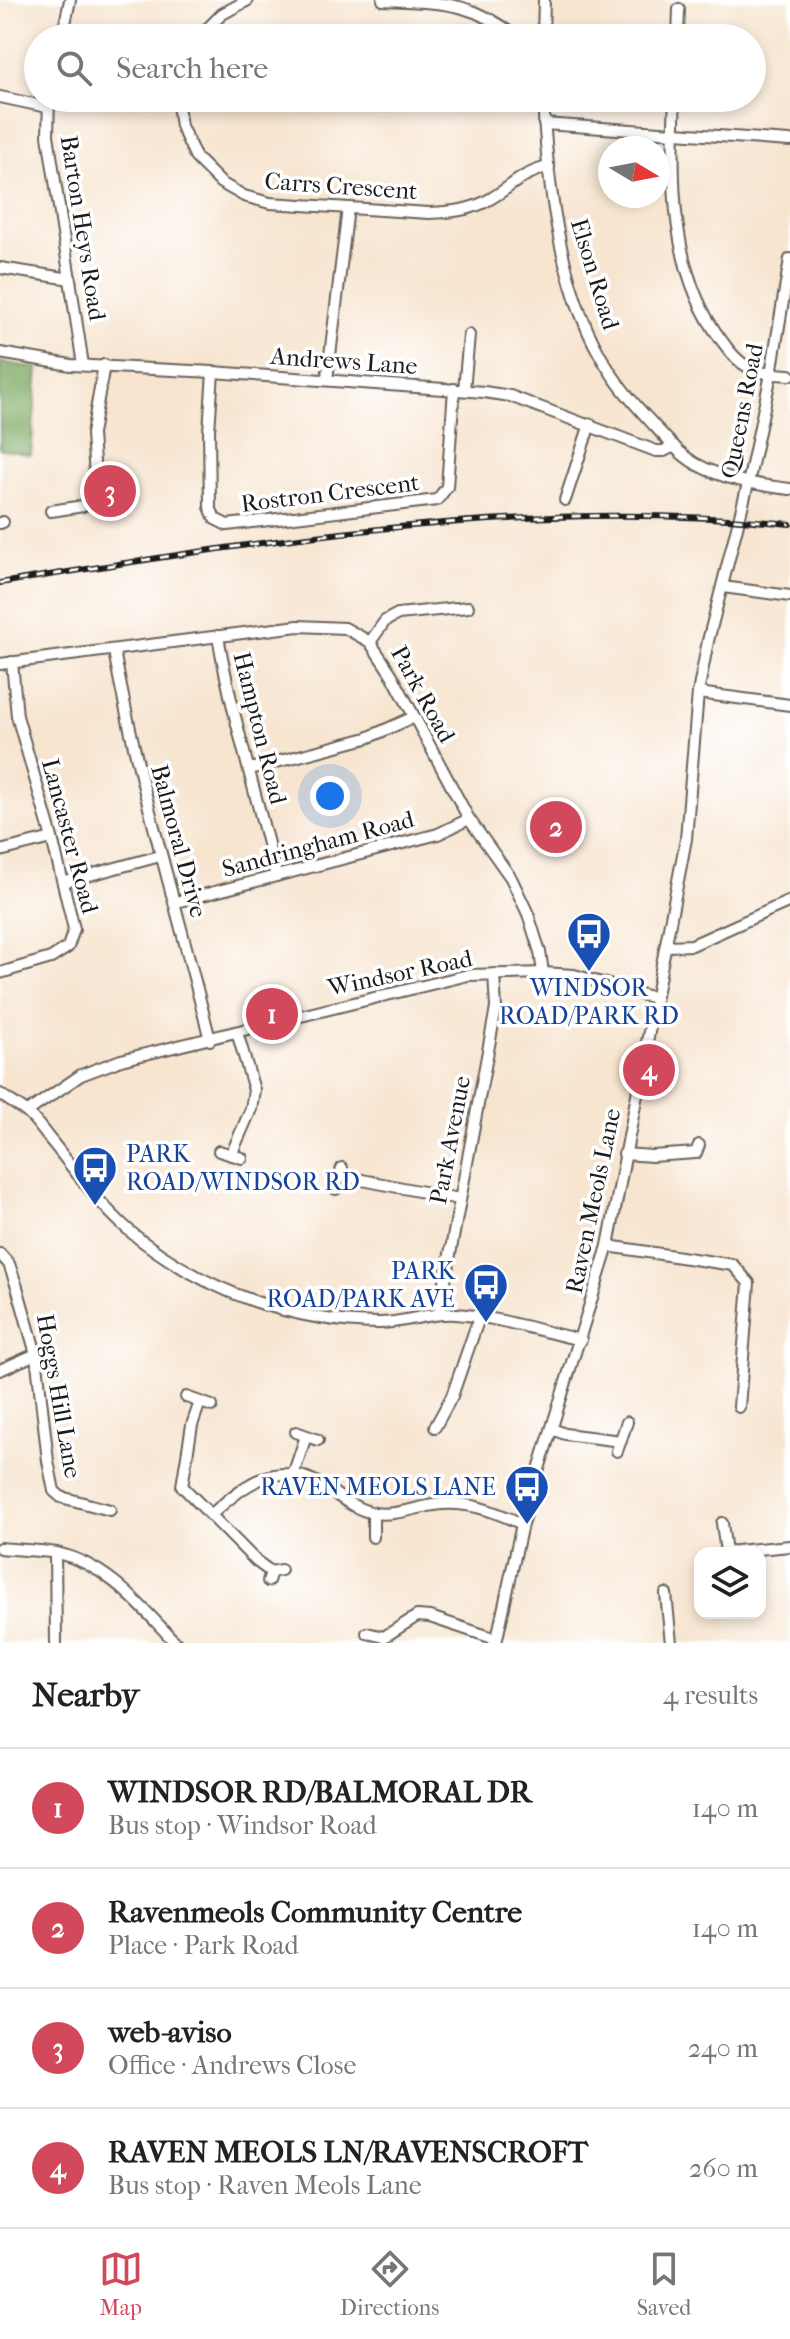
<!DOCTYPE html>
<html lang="en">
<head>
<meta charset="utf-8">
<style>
	:root { --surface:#fff; --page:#f6f6f6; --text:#222; --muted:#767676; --line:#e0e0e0; --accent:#d1495b }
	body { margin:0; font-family:"IM FELL French Canon",serif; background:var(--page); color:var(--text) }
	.controls { position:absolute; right:24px; bottom:24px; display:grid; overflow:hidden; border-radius:16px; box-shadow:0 4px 12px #0003 }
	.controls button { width:72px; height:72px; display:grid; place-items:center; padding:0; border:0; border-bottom:2px solid var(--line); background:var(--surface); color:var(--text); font:40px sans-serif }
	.compass { position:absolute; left:598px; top:136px; width:72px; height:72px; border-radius:50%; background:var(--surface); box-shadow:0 4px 12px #0003; rotate:100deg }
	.you { position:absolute; left:330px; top:796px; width:28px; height:28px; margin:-20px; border:6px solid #fff; border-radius:50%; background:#1a73e8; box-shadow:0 0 0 12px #1a73e833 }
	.badge { display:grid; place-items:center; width:52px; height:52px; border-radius:50%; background:var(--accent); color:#fff; font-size:26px; font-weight:700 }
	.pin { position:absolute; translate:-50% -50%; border:4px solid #fff; box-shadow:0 2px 8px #0006 }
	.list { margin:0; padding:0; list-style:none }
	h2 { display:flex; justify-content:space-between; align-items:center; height:104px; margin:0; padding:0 32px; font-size:34px }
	h2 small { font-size:26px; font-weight:400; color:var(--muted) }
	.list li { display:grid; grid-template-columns:52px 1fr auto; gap:24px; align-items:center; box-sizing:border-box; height:120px; padding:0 32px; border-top:2px solid var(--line) }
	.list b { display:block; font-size:30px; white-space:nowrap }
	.list p { margin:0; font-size:26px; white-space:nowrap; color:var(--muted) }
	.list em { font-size:26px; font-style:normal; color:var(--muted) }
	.icon { flex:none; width:44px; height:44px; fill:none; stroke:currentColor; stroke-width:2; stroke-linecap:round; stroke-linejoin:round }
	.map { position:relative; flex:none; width:790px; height:1643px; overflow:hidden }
	.search { position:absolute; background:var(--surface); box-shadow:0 4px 12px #0003; left:24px; right:24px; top:24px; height:88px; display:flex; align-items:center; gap:20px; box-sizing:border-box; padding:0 28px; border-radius:44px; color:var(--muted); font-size:30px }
	.sheet { height:584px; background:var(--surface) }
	nav { display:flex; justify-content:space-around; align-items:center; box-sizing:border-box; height:112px; border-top:2px solid var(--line); background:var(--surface); font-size:22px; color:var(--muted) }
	nav a { display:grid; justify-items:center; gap:4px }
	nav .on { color:var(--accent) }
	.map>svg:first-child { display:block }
	.forest { fill:#7da860; stroke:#4c623e; stroke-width:2 }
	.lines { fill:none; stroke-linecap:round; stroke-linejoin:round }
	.minor-casing { stroke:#69625b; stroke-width:14 }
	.minor { stroke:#fff; stroke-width:10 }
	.rail-casing { stroke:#1c1c1c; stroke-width:6 }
	.rail { stroke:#fff; stroke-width:3; stroke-dasharray:9; stroke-linecap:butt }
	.labels { text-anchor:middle; stroke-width:7; stroke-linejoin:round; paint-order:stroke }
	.street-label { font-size:24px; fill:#1c1c1c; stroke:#fff }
	.transit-label { font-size:24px; fill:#164399; stroke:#fff; text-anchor:end }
</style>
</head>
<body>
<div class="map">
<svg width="790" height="1643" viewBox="0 0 790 1643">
	<rect width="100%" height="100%" fill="#fff"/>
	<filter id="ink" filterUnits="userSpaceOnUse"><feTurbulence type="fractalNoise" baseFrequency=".0125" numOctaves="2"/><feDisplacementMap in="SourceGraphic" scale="16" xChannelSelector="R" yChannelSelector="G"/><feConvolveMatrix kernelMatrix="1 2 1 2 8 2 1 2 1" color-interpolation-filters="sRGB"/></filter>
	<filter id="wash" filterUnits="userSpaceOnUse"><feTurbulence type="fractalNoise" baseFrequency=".006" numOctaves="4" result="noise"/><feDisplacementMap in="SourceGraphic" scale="32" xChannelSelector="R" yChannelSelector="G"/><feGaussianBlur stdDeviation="1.8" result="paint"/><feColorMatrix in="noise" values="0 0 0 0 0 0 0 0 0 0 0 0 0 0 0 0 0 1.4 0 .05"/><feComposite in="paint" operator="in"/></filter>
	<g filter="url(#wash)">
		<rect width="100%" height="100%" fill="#f7e5d0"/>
		<!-- forest -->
		<path class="forest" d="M0,362L38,368L31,455L0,449Z"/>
	</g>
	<g filter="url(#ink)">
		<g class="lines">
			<!-- minor casing -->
			<g class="minor-casing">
				<g id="minor">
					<path d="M383,0C441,3 471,0 517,38"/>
					<path d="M62,38L70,0"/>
					<path d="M198,38L222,14L248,0"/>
					<path d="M543,38L544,0"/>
					<path d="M678,38L679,9"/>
					<path d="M0,97L47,107"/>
					<path d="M49,98L48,135L83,365"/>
					<path d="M177,98L181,126L196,158L221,183L244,196L270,203L429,213C450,212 471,211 490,199C513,186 521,173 549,167"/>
					<path d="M543,98C547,184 560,296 609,370C621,389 636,406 651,422C665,437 679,454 696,464C725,480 758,485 790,489"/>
					<path d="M675,98C671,180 670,273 722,341C729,351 738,362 748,367C760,374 776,374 790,375"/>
					<path d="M544,124L790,141"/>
					<path d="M0,268L71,279"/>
					<path d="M0,353L71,365L213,372L484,392L510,396L656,451H664L674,446"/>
					<path d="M213,372L209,431L210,507L215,519L227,525L437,500L447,487L454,389"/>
					<path d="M327,380L348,208"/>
					<path d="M464,390L469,335"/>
					<path d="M565,500L590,424"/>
					<path d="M51,511L83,506L91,500L96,490L92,434L104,365"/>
					<path d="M0,523L3,522"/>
					<path d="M723,587L790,596"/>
					<path d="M218,636C232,717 257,796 276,876"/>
					<path d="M370,642L385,621L398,614L468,607"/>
					<path d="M114,651C138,783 178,910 210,1040"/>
					<path d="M0,664L298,626L345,628L370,642L392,675L469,819L511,878L528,914L540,952L543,973"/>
					<path d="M698,693L790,705"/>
					<path d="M250,769L367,738L414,717"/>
					<path d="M0,851L52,838"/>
					<path d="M64,882L160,856"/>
					<path d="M176,902L438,834L469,819"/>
					<path d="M667,946L692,945L790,901"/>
					<path d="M0,973L51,958L68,947L74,929L52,838L17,716L12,662"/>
					<path d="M0,1094C8,1100 17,1105 25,1111C36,1119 44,1133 53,1143C80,1177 107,1215 142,1241C211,1293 293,1322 379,1323C405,1323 430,1312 456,1314C498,1317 540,1331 581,1340"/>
					<path d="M27,1112L81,1075L121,1060L468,975L543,973L574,975L654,998"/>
					<path d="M219,1151L242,1158"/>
					<path d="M624,1154L652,1156L696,1153L699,1145"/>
					<path d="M231,1155L251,1109L254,1090L237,1032"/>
					<path d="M342,1176L459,1199"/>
					<path d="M336,1189L342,1168"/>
					<path d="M608,1246L733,1265L749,1283L739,1407"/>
					<path d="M0,1254L9,1264L17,1287L36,1354L48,1461L54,1491L61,1497L110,1510"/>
					<path d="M439,1313L496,1008L494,974"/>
					<path d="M0,1370L36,1354"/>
					<path d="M186,1397L212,1406"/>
					<path d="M200,1402L192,1425L182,1486L256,1561L271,1572"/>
					<path d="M435,1427L452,1396L479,1318"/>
					<path d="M552,1429L565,1434L621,1441"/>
					<path d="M296,1432L318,1440"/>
					<path d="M617,1451L627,1422"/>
					<path d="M293,1475L306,1436"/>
					<path d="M212,1514C247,1482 279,1458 325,1487C340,1497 356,1510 374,1513C394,1516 414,1508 434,1505C466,1500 494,1511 522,1524"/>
					<path d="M722,1523L726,1552L790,1546"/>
					<path d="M373,1537V1513"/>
					<path d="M0,1548C19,1550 38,1550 57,1553C109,1565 141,1607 176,1643"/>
					<path d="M55,1553L56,1643"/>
					<path d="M268,1581L271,1572L281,1570"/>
					<path d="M666,1594L671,1643"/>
					<path d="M367,1633L384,1637L417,1616L430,1617L496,1639"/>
					<path d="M496,1643L522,1524L608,1246L686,839L698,693L708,641L748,484L771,374L790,259"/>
				</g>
			</g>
			<!-- minor -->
			<use href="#minor" class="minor"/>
			<!-- rail casing -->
			<g class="rail-casing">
				<path id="rail" d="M0,583C260,541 526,497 790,524"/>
			</g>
			<!-- rail -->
			<use href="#rail" class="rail"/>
		</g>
	</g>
	<!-- icons -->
	<defs>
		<g id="bus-pin" transform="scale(2.3)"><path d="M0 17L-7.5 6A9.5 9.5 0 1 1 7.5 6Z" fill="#1a4fb4" stroke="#fff"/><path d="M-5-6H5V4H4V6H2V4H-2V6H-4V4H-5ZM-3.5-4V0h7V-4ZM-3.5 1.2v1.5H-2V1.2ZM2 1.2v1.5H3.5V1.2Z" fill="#fff"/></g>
	</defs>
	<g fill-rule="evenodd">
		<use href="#bus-pin" x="589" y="934"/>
		<use href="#bus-pin" x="95" y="1168"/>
		<use href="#bus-pin" x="486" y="1285"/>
		<use href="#bus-pin" x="527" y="1487"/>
	</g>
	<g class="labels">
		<!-- street labels -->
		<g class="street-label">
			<text transform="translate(341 186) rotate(4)" y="8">Carrs Crescent</text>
			<text transform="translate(83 228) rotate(81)" y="8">Barton Heys Road</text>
			<text transform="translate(595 274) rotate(73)" y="8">Elson Road</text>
			<text transform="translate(344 361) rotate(4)" y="8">Andrews Lane</text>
			<text transform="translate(742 411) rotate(-79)" y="8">Queens Road</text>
			<text transform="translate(330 493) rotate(-7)" y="8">Rostron Crescent</text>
			<text transform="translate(423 694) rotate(61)" y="8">Park Road</text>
			<text transform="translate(260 728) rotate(76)" y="8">Hampton Road</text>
			<text transform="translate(70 836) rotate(75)" y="8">Lancaster Road</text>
			<text transform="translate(179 841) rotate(75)" y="8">Balmoral Drive</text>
			<text transform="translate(318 844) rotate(-15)" y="8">Sandringham Road</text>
			<text transform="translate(400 973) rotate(-12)" y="8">Windsor Road</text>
			<text transform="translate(450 1140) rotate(-79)" y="8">Park Avenue</text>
			<text transform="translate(593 1201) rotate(-78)" y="8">Raven Meols Lane</text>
			<text transform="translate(59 1396) rotate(80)" y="8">Hoggs Hill Lane</text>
		</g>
		<!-- transit labels -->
		<g class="transit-label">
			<text x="589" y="996" text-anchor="middle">WINDSOR<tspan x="589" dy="28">ROAD/PARK RD</tspan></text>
			<text x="126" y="1162" text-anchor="start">PARK<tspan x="126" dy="28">ROAD/WINDSOR RD</tspan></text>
			<text x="455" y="1279">PARK<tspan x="455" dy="28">ROAD/PARK AVE</tspan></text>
			<text x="496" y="1495">RAVEN MEOLS LANE</text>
		</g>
	</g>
</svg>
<div class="controls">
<button><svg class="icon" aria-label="layers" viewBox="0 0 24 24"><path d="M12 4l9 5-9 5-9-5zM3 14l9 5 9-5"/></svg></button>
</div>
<svg class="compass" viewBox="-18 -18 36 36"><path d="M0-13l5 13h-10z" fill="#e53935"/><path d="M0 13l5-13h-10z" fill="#767676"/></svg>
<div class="you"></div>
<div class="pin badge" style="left:272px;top:1014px">1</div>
<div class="pin badge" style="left:556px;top:827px">2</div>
<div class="pin badge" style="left:110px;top:491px">3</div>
<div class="pin badge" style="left:649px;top:1070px">4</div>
<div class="search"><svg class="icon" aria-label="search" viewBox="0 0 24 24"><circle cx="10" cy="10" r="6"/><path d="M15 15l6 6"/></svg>Search here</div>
</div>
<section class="sheet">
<h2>Nearby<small>4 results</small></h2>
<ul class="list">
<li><span class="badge">1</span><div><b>WINDSOR RD/BALMORAL DR</b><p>Bus stop · Windsor Road</p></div><em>140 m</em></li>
<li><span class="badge">2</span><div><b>Ravenmeols Community Centre</b><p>Place · Park Road</p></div><em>140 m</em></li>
<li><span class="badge">3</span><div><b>web-aviso</b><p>Office · Andrews Close</p></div><em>240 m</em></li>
<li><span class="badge">4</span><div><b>RAVEN MEOLS LN/RAVENSCROFT</b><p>Bus stop · Raven Meols Lane</p></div><em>260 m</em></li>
</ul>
</section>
<nav>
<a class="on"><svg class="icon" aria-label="map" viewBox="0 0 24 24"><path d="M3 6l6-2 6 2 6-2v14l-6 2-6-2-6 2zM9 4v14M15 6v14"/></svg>Map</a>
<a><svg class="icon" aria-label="directions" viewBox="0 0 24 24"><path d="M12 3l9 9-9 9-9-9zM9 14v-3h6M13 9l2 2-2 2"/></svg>Directions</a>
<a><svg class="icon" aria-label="saved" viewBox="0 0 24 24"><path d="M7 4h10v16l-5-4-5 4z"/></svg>Saved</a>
</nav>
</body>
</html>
